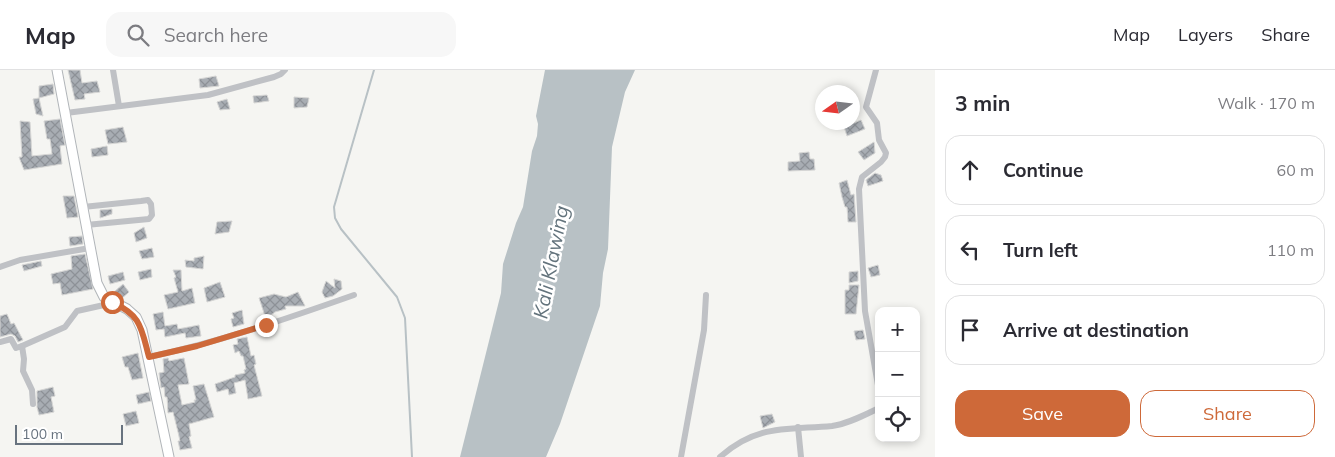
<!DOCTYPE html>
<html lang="en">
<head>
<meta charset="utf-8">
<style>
	:root { --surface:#fff; --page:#f7f7f7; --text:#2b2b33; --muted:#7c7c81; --line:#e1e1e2; --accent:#ce6939 }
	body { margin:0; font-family:Mulish,sans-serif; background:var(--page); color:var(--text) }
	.controls { position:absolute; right:15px; bottom:15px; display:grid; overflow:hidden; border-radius:10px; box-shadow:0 2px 8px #0003 }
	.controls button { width:45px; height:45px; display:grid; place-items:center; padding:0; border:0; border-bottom:1px solid var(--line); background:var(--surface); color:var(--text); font:25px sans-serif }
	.compass { position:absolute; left:815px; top:15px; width:45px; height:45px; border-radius:50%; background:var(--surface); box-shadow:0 2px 8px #0003; rotate:256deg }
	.scale { position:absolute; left:15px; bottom:12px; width:108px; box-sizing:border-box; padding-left:5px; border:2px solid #68737f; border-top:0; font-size:14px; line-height:18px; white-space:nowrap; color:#68737f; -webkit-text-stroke:4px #fff; paint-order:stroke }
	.stop { position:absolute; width:15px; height:15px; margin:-11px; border:4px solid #ce6939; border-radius:50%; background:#fff }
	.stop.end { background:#ce6939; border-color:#fff; box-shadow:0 1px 5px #0008 }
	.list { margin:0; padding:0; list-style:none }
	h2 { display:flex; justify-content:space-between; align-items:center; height:65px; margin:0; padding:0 20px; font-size:21px }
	h2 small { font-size:16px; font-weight:400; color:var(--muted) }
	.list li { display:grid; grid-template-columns:32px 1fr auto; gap:15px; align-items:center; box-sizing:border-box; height:70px; margin:0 10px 10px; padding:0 10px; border:1px solid var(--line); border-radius:15px }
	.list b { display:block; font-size:19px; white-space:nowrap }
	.list em { font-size:16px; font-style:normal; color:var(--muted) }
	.actions { display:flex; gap:10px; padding:15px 20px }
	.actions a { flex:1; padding:11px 0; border:1px solid var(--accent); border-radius:15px; text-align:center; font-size:18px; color:var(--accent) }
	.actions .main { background:var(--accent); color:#fff }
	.icon { flex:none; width:28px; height:28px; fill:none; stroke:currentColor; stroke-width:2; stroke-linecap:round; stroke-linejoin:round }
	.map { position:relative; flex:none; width:935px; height:387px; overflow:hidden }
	header { display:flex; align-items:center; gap:30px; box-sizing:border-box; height:70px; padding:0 25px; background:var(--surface); border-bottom:1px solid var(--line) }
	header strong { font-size:24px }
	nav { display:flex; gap:28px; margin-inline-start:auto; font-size:18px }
	.search { width:350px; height:45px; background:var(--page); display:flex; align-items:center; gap:12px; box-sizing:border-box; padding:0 18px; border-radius:15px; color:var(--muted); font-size:19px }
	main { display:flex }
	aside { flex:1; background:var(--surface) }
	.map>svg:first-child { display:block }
	.water { fill:#b8c1c5 }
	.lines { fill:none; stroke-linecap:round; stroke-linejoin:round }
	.stream { stroke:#b8c1c5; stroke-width:2 }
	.building { fill:url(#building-cross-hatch); stroke:#d6d6d5 }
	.secondary-casing { stroke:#b1b5b9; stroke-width:11 }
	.street { stroke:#bfc1c5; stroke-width:6 }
	.secondary { stroke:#fff; stroke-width:9 }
	.route { stroke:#ce6939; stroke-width:6 }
	.labels { text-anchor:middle; stroke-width:5; stroke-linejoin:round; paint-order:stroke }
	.water-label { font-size:20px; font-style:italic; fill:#63737c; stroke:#fff }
</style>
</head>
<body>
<header>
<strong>Map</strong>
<div class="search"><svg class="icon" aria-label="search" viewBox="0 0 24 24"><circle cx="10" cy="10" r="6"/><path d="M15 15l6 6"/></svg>Search here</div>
<nav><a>Map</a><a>Layers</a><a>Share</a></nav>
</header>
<main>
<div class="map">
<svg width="935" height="387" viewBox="0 0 935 387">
	<defs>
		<pattern id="building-cross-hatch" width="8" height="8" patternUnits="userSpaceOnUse" patternTransform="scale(1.25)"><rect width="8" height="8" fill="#a8adb3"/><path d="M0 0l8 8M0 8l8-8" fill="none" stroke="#8d9197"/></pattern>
	</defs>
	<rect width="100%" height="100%" fill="#f5f5f2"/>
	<!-- water -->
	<path class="water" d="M545,0H635L625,22L612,77L608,179L603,203L600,236L560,354L546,387H460L501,223L503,194L516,153L523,137L532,81L537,66L538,54L536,46Z"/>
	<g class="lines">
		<!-- stream -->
		<path class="stream" d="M374,0L334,137L335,148L341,159L397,227L405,248L412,387"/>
	</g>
	<!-- building -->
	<g class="building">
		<path d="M68,0H80L82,13L97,11L100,22L84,24L85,29L75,30Z"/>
		<path d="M216,6L219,16L200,18L199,9Z"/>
		<path d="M53,14L54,24L39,28V16Z"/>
		<path d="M267,25L269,31L254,33L253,26Z"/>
		<path d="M294,27L309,28L307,37L294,38Z"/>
		<path d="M39,28L43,46L36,44L33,29Z"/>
		<path d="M227,29L230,39L220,40L217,32Z"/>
		<path d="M60,49L65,75L60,76L62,94L24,100L19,87H22L20,51L30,52L32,86L52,84L50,69H47L44,51Z"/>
		<path d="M861,50L865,59L847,66L844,57Z"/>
		<path d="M123,57L127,72L108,74L105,60Z"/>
		<path d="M874,72L875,83L864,90L858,82Z"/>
		<path d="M107,76L108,85L92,87L91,79Z"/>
		<path d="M809,82L810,89H814L815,100L788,101V92L800,91L799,83Z"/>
		<path d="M875,103L881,105L883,111L868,116L866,110Z"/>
		<path d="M847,110L851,125L854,124L856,152H848L847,137H845L842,127L839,113Z"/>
		<path d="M63,126H74L78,147L67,148Z"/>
		<path d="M112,139V144L100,148V140Z"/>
		<path d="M232,151L229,162L215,164L217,152Z"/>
		<path d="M144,157L147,168L136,172L134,163Z"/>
		<path d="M82,166L83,174L70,176L69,167Z"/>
		<path d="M152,178L154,187L142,189L139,181Z"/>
		<path d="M85,184L93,219L62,225L60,213L53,214L51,204L72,199L71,186Z"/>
		<path d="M204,186L203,199L186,197L185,190L194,191V188Z"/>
		<path d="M41,191L42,196L24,201L22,195Z"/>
		<path d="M878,195L880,205L871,207L868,198Z"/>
		<path d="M151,199L152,207L140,210L138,202Z"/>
		<path d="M173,200H181L182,221L192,218L195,233L168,239L164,225L178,222L174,208L176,207Z"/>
		<path d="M858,201V211L849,213V202Z"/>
		<path d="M123,202L125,210L110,214L108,206Z"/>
		<path d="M334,209L341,211L342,219L333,226L325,228L322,222L326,211L335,218Z"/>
		<path d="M220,212L225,227L207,232L204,218Z"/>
		<path d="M123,214L129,222L121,229L114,222Z"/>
		<path d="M849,215H859L856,244H845V220H849Z"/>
		<path d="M298,222L305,236H285L286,239L275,242L266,249L259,228L274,224L286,227Z"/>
		<path d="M242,240L244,254L233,257L231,249L234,248L232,243Z"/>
		<path d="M163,242L165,256L177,254L178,259L199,255L201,266L186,268L185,263L165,267L164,259L156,260L153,244Z"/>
		<path d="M7,244L11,254L14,253L23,270L18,272L15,266L11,264L0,267V246Z"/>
		<path d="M863,260L865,269L856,270L854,261Z"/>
		<path d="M247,267L251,286L254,285L256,294L254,295L262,326L248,329L245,310L234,313L236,323L229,325L228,319L217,322L215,314L235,307V305L245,303L244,300L246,299L243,286H241L239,281L235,283L233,275L238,274L237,269Z"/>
		<path d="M138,283L143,308L132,310L128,297H125L122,287Z"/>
		<path d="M168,288L169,291L184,288L189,314L178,315L182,335L195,332L194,330H196L193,316L204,314L214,347L189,354L191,366L189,367L192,378L180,380L178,371H180L178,362L173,342L168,343L167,327H165L164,317L161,318L159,303L164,302L163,289Z"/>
		<path d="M53,317L55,326L51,327L54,342L39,345L37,337V321Z"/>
		<path d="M149,322L151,331L138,334L136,325Z"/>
		<path d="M136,341L139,353L126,356L123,344Z"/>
		<path d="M772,344L775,352L763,358L760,346Z"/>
	</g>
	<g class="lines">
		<!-- secondary casing -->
		<g class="secondary-casing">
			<path id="secondary" d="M57,0L97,213L104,227L127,239L136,247L142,260L169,387"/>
		</g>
		<!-- street -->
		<g class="street">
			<path d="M113,0L119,36"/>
			<path d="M876,0L866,37L877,53L879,70L886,83L885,87L881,92L862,107L859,119L865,241L879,321"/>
			<path d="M66,43L208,25L274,7L281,4L285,0"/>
			<path d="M83,137L141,131L148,130L151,134L152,145L149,149L86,155"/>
			<path d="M0,197L20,190L90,178"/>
			<path d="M0,272L11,269L16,278L22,276L24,289L23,301L32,320L33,334"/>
			<path d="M22,276L65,257L77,241L113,233"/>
			<path d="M149,287C219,272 286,249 354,225"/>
			<path d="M798,357L801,387"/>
			<path d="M681,387L704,260L706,225"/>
			<path d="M720,387C757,354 787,360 832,356C847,354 865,345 879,338"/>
		</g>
		<!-- secondary -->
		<use href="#secondary" class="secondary"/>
	</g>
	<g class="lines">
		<!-- route -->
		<path class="route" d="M112,232C142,246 141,258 149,287L197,276L266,255"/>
	</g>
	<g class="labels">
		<!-- water labels -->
		<g class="water-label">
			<text transform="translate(551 192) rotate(-79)" y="7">Kali Klawing</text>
		</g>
	</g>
</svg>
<div class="controls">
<button>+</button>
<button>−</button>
<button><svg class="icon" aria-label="locate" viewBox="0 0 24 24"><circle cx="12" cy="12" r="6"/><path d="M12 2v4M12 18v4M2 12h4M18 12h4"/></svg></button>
</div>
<svg class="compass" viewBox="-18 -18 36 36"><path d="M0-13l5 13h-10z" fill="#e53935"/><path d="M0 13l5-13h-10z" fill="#7c7c81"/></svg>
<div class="scale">100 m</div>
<div class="stop" style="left:112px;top:232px"></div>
<div class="stop end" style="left:266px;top:255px"></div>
</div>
<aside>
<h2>3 min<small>Walk · 170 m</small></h2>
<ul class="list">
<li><svg class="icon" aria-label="ahead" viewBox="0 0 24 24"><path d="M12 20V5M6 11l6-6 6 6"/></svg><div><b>Continue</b></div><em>60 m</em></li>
<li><svg class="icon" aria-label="left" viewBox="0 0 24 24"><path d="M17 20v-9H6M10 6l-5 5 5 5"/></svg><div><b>Turn left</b></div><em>110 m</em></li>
<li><svg class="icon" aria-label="arrive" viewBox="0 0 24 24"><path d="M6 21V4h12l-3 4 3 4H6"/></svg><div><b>Arrive at destination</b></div></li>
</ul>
<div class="actions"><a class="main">Save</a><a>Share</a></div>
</aside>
</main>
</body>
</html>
